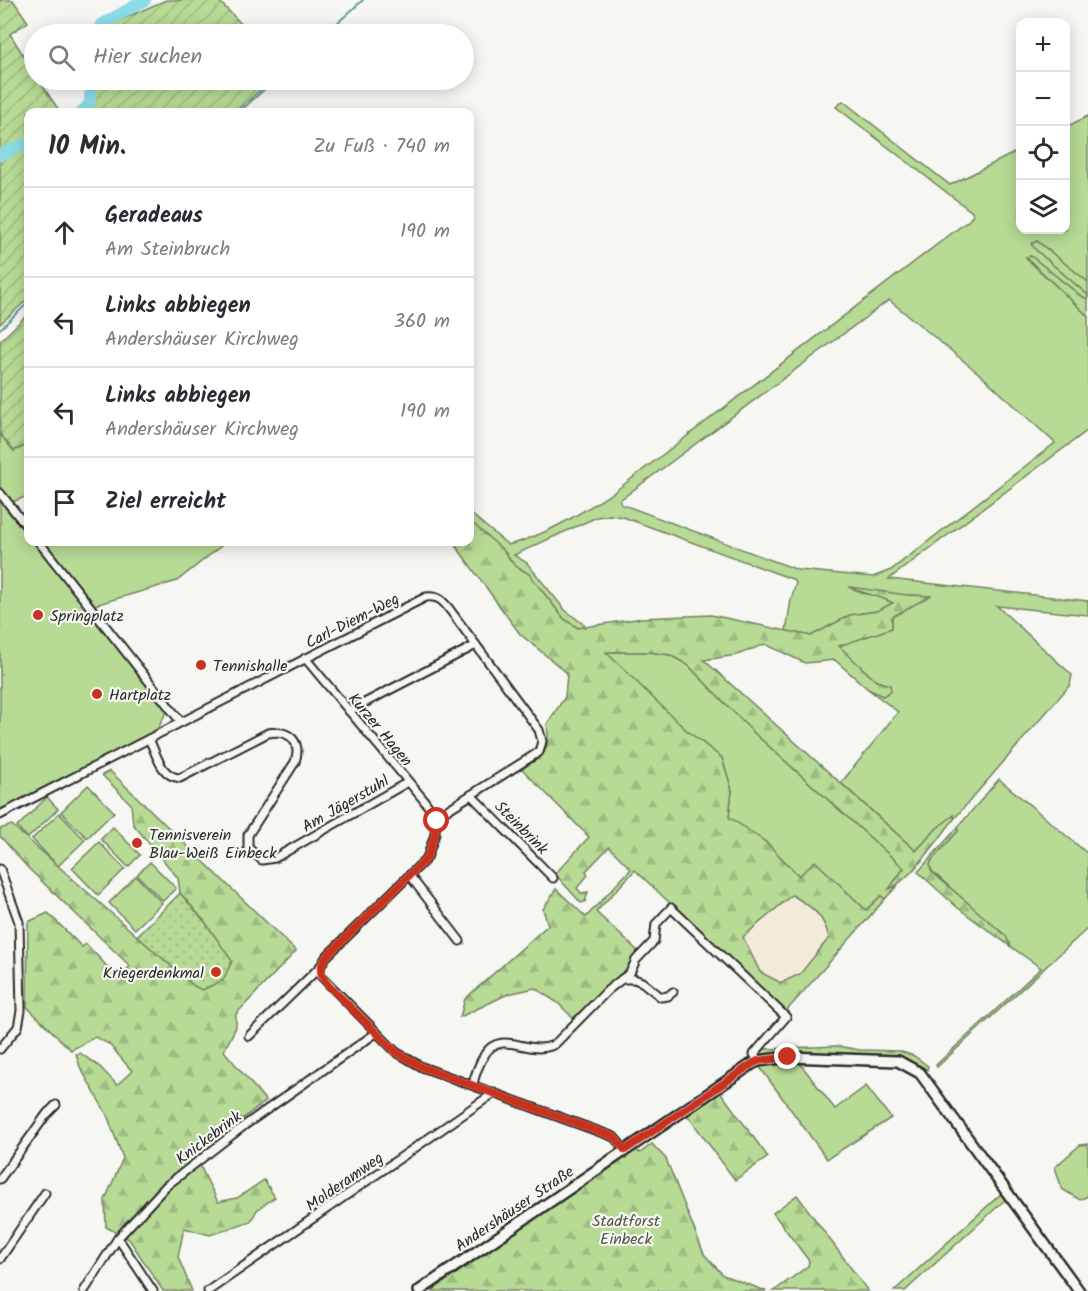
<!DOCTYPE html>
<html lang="de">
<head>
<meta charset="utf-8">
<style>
	:root { --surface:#fff; --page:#f2f2f3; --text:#2b2b33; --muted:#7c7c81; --line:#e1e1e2 }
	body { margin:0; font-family:Kalam,sans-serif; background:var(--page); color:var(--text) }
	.controls { position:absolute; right:18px; top:18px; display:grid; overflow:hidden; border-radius:12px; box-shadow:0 3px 15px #0003 }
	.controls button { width:54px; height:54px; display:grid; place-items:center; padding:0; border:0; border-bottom:2px solid var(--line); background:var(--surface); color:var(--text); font:30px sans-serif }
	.stop { position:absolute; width:18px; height:18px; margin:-14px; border:4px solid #c8321e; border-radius:50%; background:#fff }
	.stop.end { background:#c8321e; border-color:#fff; box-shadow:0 2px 6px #0008 }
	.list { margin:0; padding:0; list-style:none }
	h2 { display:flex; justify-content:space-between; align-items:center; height:78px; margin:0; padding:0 24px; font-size:26px }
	h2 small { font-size:20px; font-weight:400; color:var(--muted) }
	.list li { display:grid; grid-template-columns:39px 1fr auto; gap:18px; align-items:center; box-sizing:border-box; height:90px; padding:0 24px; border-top:2px solid var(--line) }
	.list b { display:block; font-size:22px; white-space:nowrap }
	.list p { margin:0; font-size:20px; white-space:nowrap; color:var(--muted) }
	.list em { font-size:20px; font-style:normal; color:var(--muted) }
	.icon { flex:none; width:33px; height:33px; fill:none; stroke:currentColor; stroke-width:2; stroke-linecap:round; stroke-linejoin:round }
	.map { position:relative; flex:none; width:1088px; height:1291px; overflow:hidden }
	.search { position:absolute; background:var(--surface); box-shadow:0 3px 15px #0003; left:24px; top:24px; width:450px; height:66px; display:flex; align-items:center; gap:15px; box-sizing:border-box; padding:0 21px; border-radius:33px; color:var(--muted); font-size:22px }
	.panel { position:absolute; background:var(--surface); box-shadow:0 3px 15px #0003; left:24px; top:108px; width:450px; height:438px; border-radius:12px }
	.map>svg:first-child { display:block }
	.built { fill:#f4eada }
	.grass { fill:#b7da95; stroke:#718260; stroke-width:1.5; fill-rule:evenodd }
	.forest { fill:url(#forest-firs); stroke:#718260; stroke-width:1.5; fill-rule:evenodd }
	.park { fill:url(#park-dots); stroke:#718260; stroke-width:1.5 }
	.garden { fill:url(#garden-furrows); stroke:#718260; stroke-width:1.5 }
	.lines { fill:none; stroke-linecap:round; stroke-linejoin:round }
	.stream { stroke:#65959c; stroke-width:2 }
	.river { stroke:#8bdbe7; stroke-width:12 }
	.street-casing { stroke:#2b2b2b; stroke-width:11 }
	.secondary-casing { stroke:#2b2b2b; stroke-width:14 }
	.street { stroke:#f6f6f2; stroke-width:7 }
	.secondary { stroke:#f6f6f2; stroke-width:9 }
	.route { stroke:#c8321e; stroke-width:8 }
	.poi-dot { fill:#c8321e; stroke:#f6f6f2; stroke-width:2 }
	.labels { text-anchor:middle; stroke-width:4.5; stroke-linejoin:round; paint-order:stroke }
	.poi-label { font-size:16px; fill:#2b2b2b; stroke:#f6f6f2; text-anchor:start }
	.street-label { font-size:16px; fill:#2b2b2b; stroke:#f6f6f2 }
	.park-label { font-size:16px; fill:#4e5746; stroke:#f6f6f2 }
</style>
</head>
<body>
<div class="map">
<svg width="1088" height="1291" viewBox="0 0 1088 1291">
	<defs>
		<pattern id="forest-firs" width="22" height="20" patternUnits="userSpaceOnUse" patternTransform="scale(1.5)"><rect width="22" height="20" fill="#b7da95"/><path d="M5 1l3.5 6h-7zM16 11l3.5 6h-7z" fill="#9ebb81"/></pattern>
		<pattern id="park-dots" width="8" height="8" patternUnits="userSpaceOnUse" patternTransform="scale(1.5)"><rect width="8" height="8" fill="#b7da95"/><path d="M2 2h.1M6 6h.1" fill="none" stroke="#9ebb81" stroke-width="1.8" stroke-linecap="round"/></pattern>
		<pattern id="garden-furrows" width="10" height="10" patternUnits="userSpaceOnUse" patternTransform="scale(1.5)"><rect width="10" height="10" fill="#b7da95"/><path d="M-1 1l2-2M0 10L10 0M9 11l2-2" fill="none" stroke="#9ebb81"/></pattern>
	</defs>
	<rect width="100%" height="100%" fill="#f6f6f2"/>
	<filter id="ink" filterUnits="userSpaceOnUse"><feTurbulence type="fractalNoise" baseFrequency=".0167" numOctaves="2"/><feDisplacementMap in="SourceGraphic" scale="12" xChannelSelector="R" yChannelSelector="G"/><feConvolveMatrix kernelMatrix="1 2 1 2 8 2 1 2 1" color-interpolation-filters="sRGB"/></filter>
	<g filter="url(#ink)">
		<!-- built -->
		<path class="built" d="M792,895L811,906L826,924L829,938L800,974L781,983L760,972L743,937Z"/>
		<!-- grass -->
		<g class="grass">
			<path d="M843,101L950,185L1020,150V230H1066V127L1088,116V282L1037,241V251L1088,295V299L1081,296L1031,256L1026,258L1088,316V430L889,579L1088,601V615L997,606L1072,675L1070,685L954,819V816L937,828L916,851L841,783L898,712L868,689L883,696L890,686L876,681L838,646L892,628V617L929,596L861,593L878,596L893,603L877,611L850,615L811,636L786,631L791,600L796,583L792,579L623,517L610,515L597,517L514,555L527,563L565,610L587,627L578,628L564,619L529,574L514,565L503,550L470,527V513L508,545C546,536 582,512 614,492L969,220L973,215L972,212L836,107ZM889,300L982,376L1055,443L891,570L873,577L798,570L621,504L620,500Z"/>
			<path d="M0,434L14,451L28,444V496L12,502L0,487Z"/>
			<path d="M0,501L28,536V542H33L168,709L155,734L0,811Z"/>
			<path d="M44,542H226L177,581L95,605Z"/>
			<path d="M605,652H650L670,655L688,665L753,732L904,868L890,888L897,886L885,899L881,896L866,910L815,862L799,876L767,843L729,817L732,790L722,758L685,729Z"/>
			<path d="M999,779L1088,854V928L937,1067L936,1065L1041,968L1010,946V943L932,871L930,866L931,861L958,831V827Z"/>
			<path d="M88,785L114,812L87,838L61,812Z"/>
			<path d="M47,797L58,809L28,838L17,827Z"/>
			<path d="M59,813L85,840L58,866L32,839Z"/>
			<path d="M113,827L140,855L128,867L101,839Z"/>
			<path d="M99,842L125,869L98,895L72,868Z"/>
			<path d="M150,862L176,888L163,901L137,875Z"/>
			<path d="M136,876L162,903L135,929L109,903Z"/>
			<path d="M837,1046L860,1050L899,1051L914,1056L928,1066L927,1070L905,1058L872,1055L790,1053L760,1056L759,1052L765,1049Z"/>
			<path d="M799,1062L835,1109L866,1086L891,1118L827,1159L759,1066Z"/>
			<path d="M1088,1144V1196L1080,1200L1062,1189L1055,1167L1080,1145Z"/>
			<path d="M1002,1193L1006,1199L905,1291H894Z"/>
		</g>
		<!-- forest -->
		<g class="forest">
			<path d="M1037,241L1088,282V298V295L1037,251L1031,244Z"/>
			<path d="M1031,256L1081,296L1088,299V316L1026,257Z"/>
			<path d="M470,521L503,550L514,565L529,574L564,619L578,628L642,618L711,615L811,636L850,615L877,611L893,603C879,595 863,594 849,587L907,595L930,596L892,617V628L839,646L876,681L890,685L891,691L883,696L868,689L835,660L805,663L765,644L737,655L704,660L916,851L937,828L954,815V819C939,838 911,880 889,889L904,868L753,732L688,665L670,655L650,652H606L685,729L722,758L732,790L729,817L767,843L799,876L815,861L866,910L881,896L885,899L788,1009L787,1014L635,870L596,912L640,953L621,977L609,984L574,1019L558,1003L535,988L508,994L460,1017L465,999L548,925L543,909L556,889L586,917L631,869L609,847L586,871L588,875L577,888L581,893L588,892L585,902L581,903L555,874L589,837L522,769C544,755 551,752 547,724L565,697L567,673L520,634L453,542H470ZM792,895C812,907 824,915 829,938L800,974L781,983L760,972L743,937Z"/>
			<path d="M110,771L296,951L236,1014V1027L224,1051L266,1101L197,1153L202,1170L218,1202L237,1198L264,1180L275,1197L257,1210L251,1221L210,1235L184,1228L178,1257L192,1291H163L129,1239L106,1227L105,1200L123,1158L107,1115L80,1067L76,1054L80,1053L100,1067L117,1085L132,1071L109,1044L95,1037L71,1050L27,1007L28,922L48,913L82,947L86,944L119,979L130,966L28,868L0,836V829L12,825L137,936L202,990L223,980L231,961L205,922L180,893L178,878L133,824L131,804L102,775Z"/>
			<path d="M958,827V831L931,861L930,866L931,871L1006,936L1010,946L958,908L918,872Z"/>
			<path d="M719,1090L768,1157L735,1180L685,1112Z"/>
			<path d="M652,1144L666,1159L704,1254L723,1275L766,1291H432L633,1148L640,1153Z"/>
			<path d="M797,1195L868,1291H774L808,1266L809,1261L773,1213Z"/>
		</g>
		<!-- park -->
		<path class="park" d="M180,893L205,922L232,961L223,980L202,990L194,986L137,936Z"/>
		<!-- garden -->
		<g class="garden">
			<path d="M0,0H13L28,22L10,34L34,72V80H39L60,112H28V139L0,152Z"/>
			<path d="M166,0H218L251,34H100L104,27Z"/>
			<path d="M94,80H272L235,112H86L93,103Z"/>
			<path d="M28,146V299L0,324V159Z"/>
			<path d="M28,314V444L14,451L0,434V341Z"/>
		</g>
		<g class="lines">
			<!-- stream -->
			<g class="stream">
				<path d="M325,34L363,0"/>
				<path d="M239,112L275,80"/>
				<path d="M0,329L28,303"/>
			</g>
			<!-- river -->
			<g class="river">
				<path d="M97,34L101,25L145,0"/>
				<path d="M82,112L90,103L91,80"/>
				<path d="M0,155L28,143"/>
			</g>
			<!-- street casing -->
			<g class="street-casing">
				<g id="street">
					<path d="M0,493L28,528"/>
					<path d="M39,542L181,722"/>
					<path d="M305,658L423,799L436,817"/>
					<path d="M349,711L476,645"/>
					<path d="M149,739C157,755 161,777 180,778L268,733C289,729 302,741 295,762L248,835V848L262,860L275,858L408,782"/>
					<path d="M471,795L553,878"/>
					<path d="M0,815L426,597C438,595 443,601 450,610L539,730L542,741L539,752L436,817"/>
					<path d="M436,817L435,834L427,858L326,957L320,967V975L396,1052L422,1067L614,1137L625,1150"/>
					<path d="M0,869L19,922L21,1011L18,1027L0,1049"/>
					<path d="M410,876L460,941"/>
					<path d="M622,979L630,973L636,960L654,941L656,924L671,908L786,1017L754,1054L758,1061"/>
					<path d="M249,1036L320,967"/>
					<path d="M473,1085C475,1073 479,1064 485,1054C502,1028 530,1058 555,1044L608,990L622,979H634L642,982L661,997L668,996L673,992"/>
					<path d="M0,1179L46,1115L56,1105"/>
					<path d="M118,1238L153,1291"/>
					<path d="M0,1259L45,1193"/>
					<path d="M84,1291L118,1238L166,1186L245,1125L376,1033"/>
					<path d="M208,1291L494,1093"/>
				</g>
			</g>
			<!-- secondary casing -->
			<g class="secondary-casing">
				<path id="secondary" d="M419,1291L752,1064L758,1061L788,1057L898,1061L920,1073L1079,1291"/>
			</g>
			<!-- street -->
			<use href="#street" class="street"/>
			<!-- secondary -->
			<use href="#secondary" class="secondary"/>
		</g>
	</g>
	<g class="lines" filter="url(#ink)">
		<!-- route -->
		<path class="route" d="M437,821L435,834L427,858L326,957C319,969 319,974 328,985L396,1052L422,1067L614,1137L625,1150L752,1064L758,1061L788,1057"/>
	</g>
	<!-- markers -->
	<g class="poi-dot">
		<circle cx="38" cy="615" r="6"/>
		<circle cx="201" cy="665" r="6"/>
		<circle cx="97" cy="694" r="6"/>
		<circle cx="137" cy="843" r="6"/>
		<circle cx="216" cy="972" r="6"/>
	</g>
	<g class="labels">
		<!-- poi labels -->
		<g class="poi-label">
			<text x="50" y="621">Springplatz</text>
			<text x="213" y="671">Tennishalle</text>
			<text x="109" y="700">Hartplatz</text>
			<text x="149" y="840">Tennisverein<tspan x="149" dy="18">Blau-Weiß Einbeck</tspan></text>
			<text x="204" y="978" text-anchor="end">Kriegerdenkmal</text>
		</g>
		<!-- street labels -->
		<g class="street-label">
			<text transform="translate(352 620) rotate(-27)" y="6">Carl-Diem-Weg</text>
			<text transform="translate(381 729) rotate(50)" y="6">Kurzer Hagen</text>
			<text transform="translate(345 803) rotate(-30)" y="6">Am Jägerstuhl</text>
			<text transform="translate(522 827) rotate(45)" y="6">Steinbrink</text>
			<text transform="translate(208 1137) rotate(-37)" y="6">Knickebrink</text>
			<text transform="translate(344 1181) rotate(-35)" y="6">Molderamweg</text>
			<text transform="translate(514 1208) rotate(-34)" y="6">Andershäuser Straße</text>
		</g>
		<!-- park labels -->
		<g class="park-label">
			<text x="626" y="1226">Stadtforst<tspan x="626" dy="18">Einbeck</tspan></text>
		</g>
	</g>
</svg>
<div class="controls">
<button>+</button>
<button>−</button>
<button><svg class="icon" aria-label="locate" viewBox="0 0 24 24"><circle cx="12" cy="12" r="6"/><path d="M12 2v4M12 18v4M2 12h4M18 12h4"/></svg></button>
<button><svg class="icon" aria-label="layers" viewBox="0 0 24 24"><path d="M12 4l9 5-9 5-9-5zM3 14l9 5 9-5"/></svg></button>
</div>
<div class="stop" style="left:437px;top:821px"></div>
<div class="stop end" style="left:788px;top:1057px"></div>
<div class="search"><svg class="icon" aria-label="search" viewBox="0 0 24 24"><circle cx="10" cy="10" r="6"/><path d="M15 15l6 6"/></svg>Hier suchen</div>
<section class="panel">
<h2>10 Min.<small>Zu Fuß · 740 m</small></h2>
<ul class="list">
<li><svg class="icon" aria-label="ahead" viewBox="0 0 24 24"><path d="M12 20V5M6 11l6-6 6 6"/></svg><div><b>Geradeaus</b><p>Am Steinbruch</p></div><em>190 m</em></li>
<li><svg class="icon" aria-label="left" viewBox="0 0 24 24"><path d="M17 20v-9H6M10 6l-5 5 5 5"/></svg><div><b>Links abbiegen</b><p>Andershäuser Kirchweg</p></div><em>360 m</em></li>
<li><svg class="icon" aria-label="left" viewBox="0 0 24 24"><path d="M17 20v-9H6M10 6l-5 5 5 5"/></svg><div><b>Links abbiegen</b><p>Andershäuser Kirchweg</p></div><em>190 m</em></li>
<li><svg class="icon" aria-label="arrive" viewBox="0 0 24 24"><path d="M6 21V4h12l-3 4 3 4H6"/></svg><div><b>Ziel erreicht</b></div></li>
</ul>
</section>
</div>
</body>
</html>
